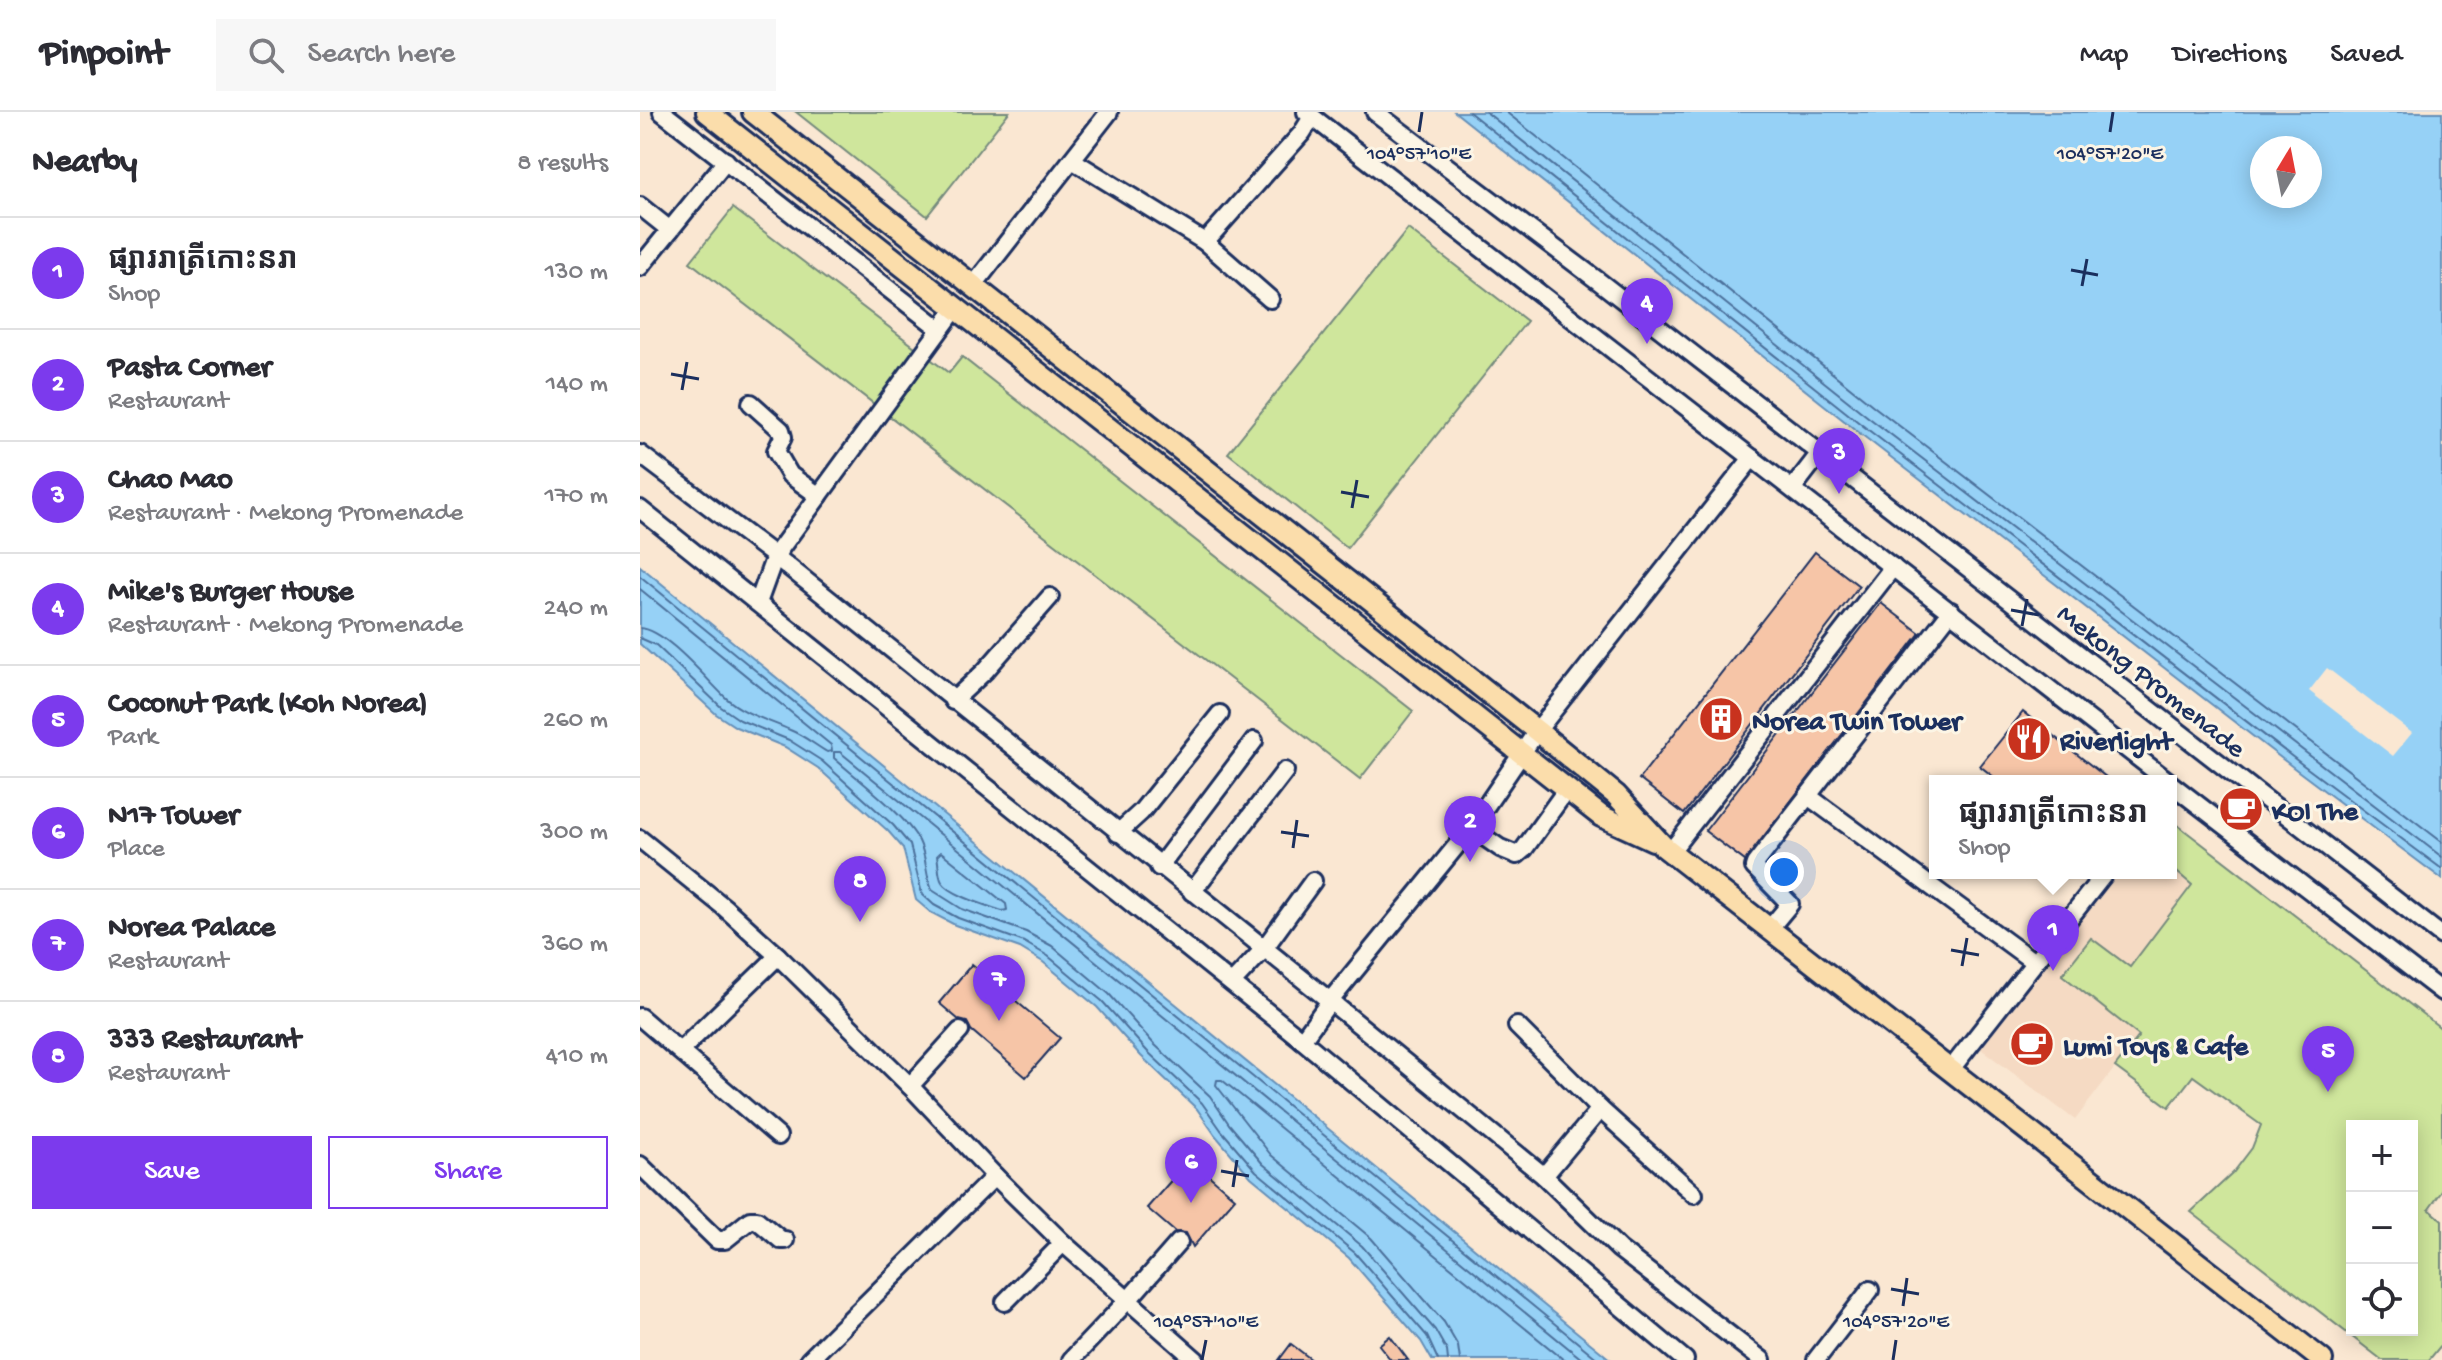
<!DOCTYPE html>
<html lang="en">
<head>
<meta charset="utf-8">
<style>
	:root { --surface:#fff; --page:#f7f7f7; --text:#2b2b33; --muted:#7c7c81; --line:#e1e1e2; --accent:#7c3aed }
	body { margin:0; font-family:"Gochi Hand","Noto Sans Khmer",sans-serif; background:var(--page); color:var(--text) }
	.controls { position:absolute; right:24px; bottom:24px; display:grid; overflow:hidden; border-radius:0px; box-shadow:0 4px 20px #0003 }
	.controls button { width:72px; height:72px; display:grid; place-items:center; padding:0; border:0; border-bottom:2px solid var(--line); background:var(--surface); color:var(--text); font:40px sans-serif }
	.compass { position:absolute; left:1610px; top:24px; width:72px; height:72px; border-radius:50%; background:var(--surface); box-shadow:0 4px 20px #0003; rotate:10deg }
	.you { position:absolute; left:1144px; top:760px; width:28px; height:28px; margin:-20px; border:6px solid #fff; border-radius:50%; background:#1a73e8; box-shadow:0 0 0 12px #1a73e833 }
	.badge { display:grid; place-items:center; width:52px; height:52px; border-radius:50%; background:var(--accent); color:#fff; font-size:26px; font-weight:700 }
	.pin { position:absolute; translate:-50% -66px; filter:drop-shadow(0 2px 4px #0008) }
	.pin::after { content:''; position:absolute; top:42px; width:28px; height:24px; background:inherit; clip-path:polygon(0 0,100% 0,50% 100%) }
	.popup { position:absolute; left:1289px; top:663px; width:248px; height:104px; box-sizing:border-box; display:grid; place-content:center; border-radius:0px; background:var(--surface); filter:drop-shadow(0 2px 6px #0005); font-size:26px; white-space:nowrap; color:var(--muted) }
	.popup b { font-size:30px; color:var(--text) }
	.popup::after { content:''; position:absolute; left:50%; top:100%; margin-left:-16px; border:16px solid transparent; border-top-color:var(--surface) }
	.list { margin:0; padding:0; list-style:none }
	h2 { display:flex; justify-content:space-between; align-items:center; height:104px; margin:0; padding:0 32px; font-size:34px }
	h2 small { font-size:26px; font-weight:400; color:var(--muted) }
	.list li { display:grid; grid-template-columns:52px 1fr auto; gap:24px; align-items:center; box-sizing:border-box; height:112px; padding:0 32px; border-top:2px solid var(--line) }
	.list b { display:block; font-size:30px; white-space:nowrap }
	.list p { margin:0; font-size:26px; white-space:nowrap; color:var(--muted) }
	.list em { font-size:26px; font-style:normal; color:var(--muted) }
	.actions { display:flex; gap:16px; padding:24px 32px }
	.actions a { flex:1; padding:18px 0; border:2px solid var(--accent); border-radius:0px; text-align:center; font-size:28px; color:var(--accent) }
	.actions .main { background:var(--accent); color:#fff }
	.icon { flex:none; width:44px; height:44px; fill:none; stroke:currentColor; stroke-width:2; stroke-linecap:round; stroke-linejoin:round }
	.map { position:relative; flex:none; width:1802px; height:1248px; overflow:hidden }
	header { display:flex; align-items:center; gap:48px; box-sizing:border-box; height:112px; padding:0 40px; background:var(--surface); border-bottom:2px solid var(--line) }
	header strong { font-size:38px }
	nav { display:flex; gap:44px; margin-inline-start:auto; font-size:28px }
	.search { width:560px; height:72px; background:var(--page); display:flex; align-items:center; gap:20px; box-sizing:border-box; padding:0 28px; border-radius:0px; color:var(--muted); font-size:30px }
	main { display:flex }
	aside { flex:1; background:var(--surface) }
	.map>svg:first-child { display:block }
	.built { fill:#f5dac3 }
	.green { fill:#cfe69c; stroke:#758a7d; stroke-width:2; fill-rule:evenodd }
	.water { fill:#96d1f6; stroke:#6590b9; stroke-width:2; fill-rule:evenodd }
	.pier { fill:#fae7d2 }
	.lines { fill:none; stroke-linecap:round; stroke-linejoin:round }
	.shore { stroke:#4c709b; stroke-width:2 }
	.building { fill:#f6c5a7; stroke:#1b2f5e; stroke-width:2 }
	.minor-casing { stroke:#1b2f5e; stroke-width:22 }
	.major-casing { stroke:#1b2f5e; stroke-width:26 }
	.minor { stroke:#fcf5e5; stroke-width:16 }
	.major { stroke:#fbddab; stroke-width:20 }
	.ticks { fill:none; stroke:#1b2f5e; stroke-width:3 }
	.labels { text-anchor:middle; stroke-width:6; stroke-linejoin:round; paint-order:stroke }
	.street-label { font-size:28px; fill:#1b2f5e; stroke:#fcf5e5 }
	.poi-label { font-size:28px; font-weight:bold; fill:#1b2f5e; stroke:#fcf5e5; text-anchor:start }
	.ticks-label { font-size:20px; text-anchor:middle; fill:#1b2f5e; stroke:#fcf5e5; stroke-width:6; stroke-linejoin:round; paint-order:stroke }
</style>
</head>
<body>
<header>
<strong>Pinpoint</strong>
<div class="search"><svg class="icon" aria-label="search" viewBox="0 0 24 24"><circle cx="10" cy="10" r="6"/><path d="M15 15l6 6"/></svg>Search here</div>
<nav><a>Map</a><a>Directions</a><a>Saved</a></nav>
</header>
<main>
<aside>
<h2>Nearby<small>8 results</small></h2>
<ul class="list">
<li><span class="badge">1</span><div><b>ផ្សាររាត្រីកោះនរា</b><p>Shop</p></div><em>130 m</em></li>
<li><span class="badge">2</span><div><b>Pasta Corner</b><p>Restaurant</p></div><em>140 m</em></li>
<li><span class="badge">3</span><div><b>Chao Mao</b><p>Restaurant · Mekong Promenade</p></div><em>170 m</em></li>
<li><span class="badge">4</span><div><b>Mike's Burger House</b><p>Restaurant · Mekong Promenade</p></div><em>240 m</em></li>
<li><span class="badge">5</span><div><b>Coconut Park (Koh Norea)</b><p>Park</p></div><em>260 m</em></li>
<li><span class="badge">6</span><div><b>N17 Tower</b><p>Place</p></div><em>300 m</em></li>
<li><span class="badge">7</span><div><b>Norea Palace</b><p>Restaurant</p></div><em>360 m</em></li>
<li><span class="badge">8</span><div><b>333 Restaurant</b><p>Restaurant</p></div><em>410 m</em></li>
</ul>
<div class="actions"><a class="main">Save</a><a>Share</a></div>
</aside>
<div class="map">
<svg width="1802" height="1248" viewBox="0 0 1802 1248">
	<rect width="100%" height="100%" fill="#fae7d2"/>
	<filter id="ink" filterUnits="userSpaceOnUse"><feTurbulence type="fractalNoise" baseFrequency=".0125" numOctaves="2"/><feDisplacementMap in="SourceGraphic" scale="16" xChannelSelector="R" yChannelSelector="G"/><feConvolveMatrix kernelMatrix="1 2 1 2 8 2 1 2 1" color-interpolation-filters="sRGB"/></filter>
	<g filter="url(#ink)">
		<!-- built -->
		<path class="built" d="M1531,755L1553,772L1490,856L1422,863L1499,924L1435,1008L1341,937L1476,761H1531Z"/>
		<!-- green -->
		<g class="green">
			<path d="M156,0H369L287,104Z"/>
			<path d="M93,96L309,261L322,245L773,599L720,667L50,150Z"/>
			<path d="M768,117L887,209L707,436L588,341Z"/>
			<path d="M1535,711L1802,917V1079L1789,1097L1802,1108V1232L1789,1248H1742L1551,1100L1593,1061L1612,1036L1621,1013L1553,964L1529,995L1475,955L1499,924L1422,863L1451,826L1490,855L1552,773L1531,755V716ZM1772,1014V1218H1712V1014Z"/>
		</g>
		<!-- water -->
		<g class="water">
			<path d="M815,0H1802V767L1658,659L1217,319ZM1622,36H1670V84H1622Z"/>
			<path d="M0,454L971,1248H792L781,1229L709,1146L611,1065L575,1023L557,997L501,944L457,895L403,850L380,836L315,813L290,800L276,788L263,736L248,719L178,656L145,635L96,615L76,602L0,532Z"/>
		</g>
		<!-- pier -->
		<path class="pier" d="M1687,556L1772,621L1753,644L1669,579Z"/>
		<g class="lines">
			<!-- shore -->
			<g class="shore">
				<path d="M829,0L1222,313L1663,653L1802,757"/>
				<path d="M846,0L1228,305L1802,745"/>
				<path d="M866,0L1236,296L1802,730"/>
				<path d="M0,464L959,1248"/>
				<path d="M0,477L191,633L192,639L187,640C175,633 163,623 150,618C128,608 103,602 85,585C66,567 25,517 0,516"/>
				<path d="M0,526L16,533L81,595L100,608L149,628L182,649L253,713L270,733L282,782L294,793L318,806L384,830L408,844L462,889L507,939L562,991L581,1018L616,1059L715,1141L787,1224L798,1248"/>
				<path d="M301,740L366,792L367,798L362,799C348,794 310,783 302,770C298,764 299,752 297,744Z"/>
				<path d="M808,1248L807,1239L795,1218L722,1134L623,1052L589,1012L570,984L514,932L469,882L412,834L386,820L322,797L292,778C285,762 287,745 279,729C266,703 217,667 194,646V640H200L943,1248"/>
				<path d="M820,1248L818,1234L804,1210L731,1126L631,1043L576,973L577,968H582L924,1248"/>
			</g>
		</g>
		<!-- building -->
		<g class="building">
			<path d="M1175,440L1219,474L1044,702L999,667Z"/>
			<path d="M1241,491L1280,521L1105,749L1065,719Z"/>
			<path d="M1383,600L1471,669H1359L1340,654Z"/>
			<path d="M332,852L420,926L386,965L331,918L327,910L319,908L299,891Z"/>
			<path d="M550,1047L595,1086L553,1135L546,1121L535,1120L507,1096Z"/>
			<path d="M750,1224L768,1248H751L739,1233Z"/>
			<path d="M651,1232L672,1248H639Z"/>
		</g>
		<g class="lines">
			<!-- minor casing -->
			<g class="minor-casing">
				<g id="minor">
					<path d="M22,0L300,217"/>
					<path d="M666,0L1528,669"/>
					<path d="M735,0L961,171L1802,824"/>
					<path d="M432,48L565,130L630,187"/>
					<path d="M0,94L30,118"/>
					<path d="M565,130L662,21L672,5"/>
					<path d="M0,155L86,49"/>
					<path d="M333,174L469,0"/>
					<path d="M111,291L141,318L143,325L136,339L150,363L179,384"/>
					<path d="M0,342L135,444L690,889L904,1064L979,1137L1122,1248"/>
					<path d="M1153,376L1180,341"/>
					<path d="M0,397L662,928L1045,1248"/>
					<path d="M118,491L135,444L316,196"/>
					<path d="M313,589L345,559L410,485"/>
					<path d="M1531,672L1802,880"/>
					<path d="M1168,684L1394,850"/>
					<path d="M831,716L860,736L877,743L884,737L927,677"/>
					<path d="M478,721L501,700L580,602"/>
					<path d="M0,727L84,795L138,844L270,974L355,1064L423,1131L556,1248"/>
					<path d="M1031,739L1253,455"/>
					<path d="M519,755L614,629"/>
					<path d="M552,780L645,659"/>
					<path d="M1130,816L1150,792L1114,755L1115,752L1311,499"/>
					<path d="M592,871L623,838L673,769"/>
					<path d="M0,905L138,1024"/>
					<path d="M877,914L960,997L904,1064"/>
					<path d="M662,928L690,889L831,716L897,619L1112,346"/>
					<path d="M40,939L138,844"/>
					<path d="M1311,957L1465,761"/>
					<path d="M270,974L320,919"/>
					<path d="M960,997L1054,1082"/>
					<path d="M0,1053L77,1128H85L110,1108H117L141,1128H145"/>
					<path d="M365,1190L423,1131"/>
					<path d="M169,1248L355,1064"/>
					<path d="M431,1248L489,1187L539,1130"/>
					<path d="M1176,1248L1230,1178"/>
				</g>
			</g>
			<!-- major casing -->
			<g class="major-casing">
				<g id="major">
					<path d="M67,0L961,704L1013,728"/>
					<path d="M113,0L897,619L976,683L1023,734L1682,1248"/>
				</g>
			</g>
			<!-- minor -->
			<use href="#minor" class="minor"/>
			<!-- major -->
			<use href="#major" class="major"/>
		</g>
	</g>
	<!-- ticks -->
	<path class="ticks" d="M779,20L782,0M1470,20L1473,0M1431,158L1458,163M1442,174L1447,147M31,262L59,267M42,278L47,250M701,380L729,385M712,396L717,368M1371,498L1399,503M1382,514L1387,487M641,720L669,724M653,736L657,708M1311,838L1339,843M1322,854L1327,826M581,1059L609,1064M593,1075L597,1048M1251,1177L1279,1182M1263,1194L1267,1166M562,1248L566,1228M1253,1248L1256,1228"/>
	<!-- icons -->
	<defs>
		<g id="building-disc" transform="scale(2.3)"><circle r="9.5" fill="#c8321e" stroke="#fcf5e5"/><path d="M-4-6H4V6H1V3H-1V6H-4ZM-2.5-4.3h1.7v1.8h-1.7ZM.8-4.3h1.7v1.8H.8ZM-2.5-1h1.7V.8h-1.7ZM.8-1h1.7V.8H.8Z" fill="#fff"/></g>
		<g id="restaurant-disc" transform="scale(2.3)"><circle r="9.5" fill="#c8321e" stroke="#fcf5e5"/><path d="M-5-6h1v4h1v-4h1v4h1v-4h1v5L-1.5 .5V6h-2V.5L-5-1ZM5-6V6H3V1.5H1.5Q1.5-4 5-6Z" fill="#fff"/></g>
		<g id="cafe-disc" transform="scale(2.3)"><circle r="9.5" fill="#c8321e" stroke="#fcf5e5"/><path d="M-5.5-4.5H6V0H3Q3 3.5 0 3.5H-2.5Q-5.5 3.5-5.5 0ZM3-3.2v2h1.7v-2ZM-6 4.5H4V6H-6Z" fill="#fff"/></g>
	</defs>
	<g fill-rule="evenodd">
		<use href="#building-disc" x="1081" y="607"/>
		<use href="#restaurant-disc" x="1389" y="627"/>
		<use href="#cafe-disc" x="1601" y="697"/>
		<use href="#cafe-disc" x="1392" y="932"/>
	</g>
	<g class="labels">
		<!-- street labels -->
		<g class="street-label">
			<text transform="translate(1513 567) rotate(38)" y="10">Mekong Promenade</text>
		</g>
		<!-- poi labels -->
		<g class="poi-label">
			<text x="1112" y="617">Norea Twin Tower</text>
			<text x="1420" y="637">Riverlight</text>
			<text x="1632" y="707">KOI The</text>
			<text x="1423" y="942">Lumi Toys &amp; Cafe</text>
		</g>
	</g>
	<g class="ticks-label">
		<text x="779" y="47">104°57'10"E</text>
		<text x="1470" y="47">104°57'20"E</text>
		<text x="566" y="1215">104°57'10"E</text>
		<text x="1256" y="1215">104°57'20"E</text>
	</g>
</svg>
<div class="controls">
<button>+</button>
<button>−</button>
<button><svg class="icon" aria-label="locate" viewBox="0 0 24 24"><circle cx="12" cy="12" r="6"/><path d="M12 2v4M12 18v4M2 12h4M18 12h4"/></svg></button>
</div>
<svg class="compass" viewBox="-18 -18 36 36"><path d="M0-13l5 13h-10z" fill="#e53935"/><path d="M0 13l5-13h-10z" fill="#7c7c81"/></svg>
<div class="you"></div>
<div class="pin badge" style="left:1413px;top:859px">1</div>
<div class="popup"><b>ផ្សាររាត្រីកោះនរា</b>Shop</div>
<div class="pin badge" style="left:830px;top:750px">2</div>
<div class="pin badge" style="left:1199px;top:382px">3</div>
<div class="pin badge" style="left:1007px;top:232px">4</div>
<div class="pin badge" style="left:1688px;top:980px">5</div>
<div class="pin badge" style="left:551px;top:1091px">6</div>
<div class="pin badge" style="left:359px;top:909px">7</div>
<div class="pin badge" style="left:220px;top:810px">8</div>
</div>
</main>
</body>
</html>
